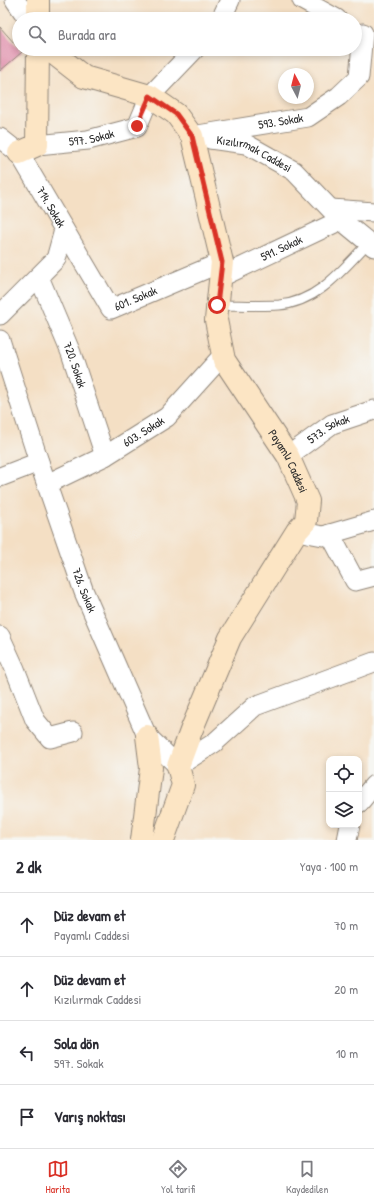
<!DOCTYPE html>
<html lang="tr">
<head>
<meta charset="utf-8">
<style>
	:root { --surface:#fff; --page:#f7f7f7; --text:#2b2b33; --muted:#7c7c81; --line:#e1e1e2; --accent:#d93025 }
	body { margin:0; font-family:"Patrick Hand",sans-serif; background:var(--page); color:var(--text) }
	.controls { position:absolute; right:12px; bottom:12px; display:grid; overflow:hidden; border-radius:8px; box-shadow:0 2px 6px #0003 }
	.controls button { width:36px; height:36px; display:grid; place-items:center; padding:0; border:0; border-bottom:1px solid var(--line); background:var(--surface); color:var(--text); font:20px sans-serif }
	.compass { position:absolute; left:278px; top:68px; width:36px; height:36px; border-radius:50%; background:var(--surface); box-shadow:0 2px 6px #0003; rotate:353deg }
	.stop { position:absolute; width:12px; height:12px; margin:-9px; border:3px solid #d93025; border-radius:50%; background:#fff }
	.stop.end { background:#d93025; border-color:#fff; box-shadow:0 1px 4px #0008 }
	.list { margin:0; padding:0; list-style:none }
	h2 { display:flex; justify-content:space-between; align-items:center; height:52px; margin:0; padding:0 16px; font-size:17px }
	h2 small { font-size:13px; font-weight:400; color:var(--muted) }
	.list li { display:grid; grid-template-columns:26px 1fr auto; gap:12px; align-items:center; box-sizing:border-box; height:64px; padding:0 16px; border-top:1px solid var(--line) }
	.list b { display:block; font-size:15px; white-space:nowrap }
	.list p { margin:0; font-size:13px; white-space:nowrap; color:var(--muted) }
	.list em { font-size:13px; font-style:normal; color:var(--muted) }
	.icon { flex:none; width:22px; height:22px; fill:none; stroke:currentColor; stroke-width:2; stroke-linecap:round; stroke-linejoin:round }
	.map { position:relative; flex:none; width:374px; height:840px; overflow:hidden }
	.search { position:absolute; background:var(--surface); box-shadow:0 2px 6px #0003; left:12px; right:12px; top:12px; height:44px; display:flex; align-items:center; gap:10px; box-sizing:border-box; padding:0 14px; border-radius:22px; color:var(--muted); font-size:15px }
	.sheet { height:308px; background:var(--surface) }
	nav { display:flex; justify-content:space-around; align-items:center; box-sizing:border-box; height:56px; border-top:1px solid var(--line); background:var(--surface); font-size:11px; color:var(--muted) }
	nav a { display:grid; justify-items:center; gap:2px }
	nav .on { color:var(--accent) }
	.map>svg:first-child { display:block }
	.building { fill:#e08daa }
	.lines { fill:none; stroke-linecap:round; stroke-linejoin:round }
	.lane-casing { stroke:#908578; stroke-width:11 }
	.street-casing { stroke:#908578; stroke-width:21 }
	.secondary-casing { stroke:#908578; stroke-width:24 }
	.lane { stroke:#fff; stroke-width:9 }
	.street { stroke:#fff; stroke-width:19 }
	.secondary { stroke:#fce5c4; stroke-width:22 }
	.route { stroke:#d93025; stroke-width:5 }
	.labels { text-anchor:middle; stroke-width:3; stroke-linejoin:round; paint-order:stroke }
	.street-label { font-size:12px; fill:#2b2b2b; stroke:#f6f6f2 }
</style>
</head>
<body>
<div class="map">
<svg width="374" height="840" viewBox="0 0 374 840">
	<rect width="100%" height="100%" fill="#f6f6f2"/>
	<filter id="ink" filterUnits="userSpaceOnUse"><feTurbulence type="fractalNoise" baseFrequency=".025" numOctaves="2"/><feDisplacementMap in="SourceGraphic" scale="8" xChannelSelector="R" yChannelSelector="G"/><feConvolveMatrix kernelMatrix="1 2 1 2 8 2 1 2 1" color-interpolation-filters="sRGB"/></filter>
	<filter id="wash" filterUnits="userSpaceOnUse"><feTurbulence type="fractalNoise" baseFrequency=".012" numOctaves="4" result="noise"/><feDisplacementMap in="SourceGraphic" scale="16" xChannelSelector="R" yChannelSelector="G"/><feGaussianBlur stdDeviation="0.9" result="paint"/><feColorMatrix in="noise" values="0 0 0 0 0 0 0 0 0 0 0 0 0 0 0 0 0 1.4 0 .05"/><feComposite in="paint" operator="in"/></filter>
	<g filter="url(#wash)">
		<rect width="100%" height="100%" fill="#f4dfc4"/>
		<g id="blocks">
			<!-- building -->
			<path class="building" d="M0,27L22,52L0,71Z"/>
		</g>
	</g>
	<g filter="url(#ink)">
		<use href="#blocks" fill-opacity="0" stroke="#908578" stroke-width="1"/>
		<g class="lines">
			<!-- lane casing -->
			<g class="lane-casing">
				<path id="lane" d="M217,305C238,305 259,306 279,305C318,302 343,269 368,243"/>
			</g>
			<!-- street casing -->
			<g class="street-casing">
				<g id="street">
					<path d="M15,0L28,19"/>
					<path d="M302,0L337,19"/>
					<path d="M221,19L230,0"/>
					<path id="s1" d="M192,136L308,117L339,96L359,77L363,33"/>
					<path id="s2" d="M0,138L19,153L111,309L222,262"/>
					<path id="s3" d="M210,139L246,144L294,171L341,220L374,247"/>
					<path id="s4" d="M37,145L88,140L137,127L150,96L195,49"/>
					<path d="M331,209L374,212"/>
					<path id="s5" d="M39,277L71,353L105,456"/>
					<path id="s6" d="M221,277L341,220"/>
					<path d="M0,315L56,259L64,230"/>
					<path id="s7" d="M0,340L39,462L84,592L147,736L178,766L214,743L255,706L374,662"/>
					<path id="s8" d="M288,456L332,424L374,410"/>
					<path d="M0,477L39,462"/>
					<path id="s9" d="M47,484L105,456L167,417L223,355"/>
					<path d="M297,531L323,536L374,521"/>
					<path d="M330,534L355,581L374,576"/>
					<path d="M0,636L15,669L35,720L50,738L73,732"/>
					<path d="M359,803L374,785"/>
					<path d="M347,840L350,825"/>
				</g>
			</g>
			<!-- secondary casing -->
			<g class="secondary-casing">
				<g id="secondary">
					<path d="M38,19V0"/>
					<path id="s10" d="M49,49L52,52L84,77L150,96L176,114L192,136L222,262L216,320L224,360L288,456L308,501L306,521L297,531L230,638L191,731L178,766L183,785L163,840"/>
					<path d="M19,153L37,145L38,49"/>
					<path d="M142,840L151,768L147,736"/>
				</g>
			</g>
			<!-- lane -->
			<use href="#lane" class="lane"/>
			<!-- street -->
			<use href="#street" class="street"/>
			<!-- secondary -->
			<use href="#secondary" class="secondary"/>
		</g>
	</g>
	<g class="lines" filter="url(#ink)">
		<!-- route -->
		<path class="route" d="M137,126L150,96L176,114L192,136L222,262L217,305"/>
	</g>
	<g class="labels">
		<!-- street labels -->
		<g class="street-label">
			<text dy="4" stroke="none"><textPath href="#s1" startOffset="90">593. Sokak</textPath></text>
			<text dy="4" stroke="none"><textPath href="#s4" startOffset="55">597. Sokak</textPath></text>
			<text dy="4" stroke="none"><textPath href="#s3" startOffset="47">Kızılırmak Caddesi</textPath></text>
			<text dy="4" stroke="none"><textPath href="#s2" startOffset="87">714. Sokak</textPath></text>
			<text dy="4" stroke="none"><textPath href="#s6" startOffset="67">591. Sokak</textPath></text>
			<text dy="4" stroke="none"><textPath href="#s2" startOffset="232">601. Sokak</textPath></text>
			<text dy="4" stroke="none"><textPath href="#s5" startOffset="95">720. Sokak</textPath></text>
			<text dy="4" stroke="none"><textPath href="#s8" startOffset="49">573. Sokak</textPath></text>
			<text dy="4" stroke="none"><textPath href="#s9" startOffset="110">603. Sokak</textPath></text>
			<text dy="4" stroke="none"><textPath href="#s10" startOffset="521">Payamlı Caddesi</textPath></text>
			<text dy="4" stroke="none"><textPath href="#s7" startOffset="264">726. Sokak</textPath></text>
		</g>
	</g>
</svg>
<div class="controls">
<button><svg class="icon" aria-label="locate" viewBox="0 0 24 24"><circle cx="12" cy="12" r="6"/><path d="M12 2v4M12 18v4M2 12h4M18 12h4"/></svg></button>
<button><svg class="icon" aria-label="layers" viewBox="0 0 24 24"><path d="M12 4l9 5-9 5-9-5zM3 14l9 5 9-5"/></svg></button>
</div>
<svg class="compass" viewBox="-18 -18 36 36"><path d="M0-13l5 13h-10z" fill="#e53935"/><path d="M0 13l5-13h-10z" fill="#7c7c81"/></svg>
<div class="stop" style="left:217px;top:305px"></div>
<div class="stop end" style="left:137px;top:126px"></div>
<div class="search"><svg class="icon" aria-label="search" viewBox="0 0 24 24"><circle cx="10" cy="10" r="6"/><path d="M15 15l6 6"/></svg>Burada ara</div>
</div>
<section class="sheet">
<h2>2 dk<small>Yaya · 100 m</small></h2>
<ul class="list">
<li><svg class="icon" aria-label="ahead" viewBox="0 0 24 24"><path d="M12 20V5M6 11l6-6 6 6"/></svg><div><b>Düz devam et</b><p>Payamlı Caddesi</p></div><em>70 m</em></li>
<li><svg class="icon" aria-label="ahead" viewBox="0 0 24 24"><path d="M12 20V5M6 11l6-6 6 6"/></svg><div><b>Düz devam et</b><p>Kızılırmak Caddesi</p></div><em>20 m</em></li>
<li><svg class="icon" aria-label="left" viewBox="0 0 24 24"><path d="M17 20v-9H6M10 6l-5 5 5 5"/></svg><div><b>Sola dön</b><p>597. Sokak</p></div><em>10 m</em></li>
<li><svg class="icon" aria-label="arrive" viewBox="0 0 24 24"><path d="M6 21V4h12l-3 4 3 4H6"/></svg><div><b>Varış noktası</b></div></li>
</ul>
</section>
<nav>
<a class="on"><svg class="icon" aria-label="map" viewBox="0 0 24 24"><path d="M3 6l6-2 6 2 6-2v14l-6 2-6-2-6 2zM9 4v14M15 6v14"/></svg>Harita</a>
<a><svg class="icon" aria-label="directions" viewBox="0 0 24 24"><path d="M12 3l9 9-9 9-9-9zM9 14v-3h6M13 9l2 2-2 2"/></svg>Yol tarifi</a>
<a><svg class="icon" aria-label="saved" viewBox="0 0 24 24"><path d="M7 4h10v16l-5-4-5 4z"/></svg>Kaydedilen</a>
</nav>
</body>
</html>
